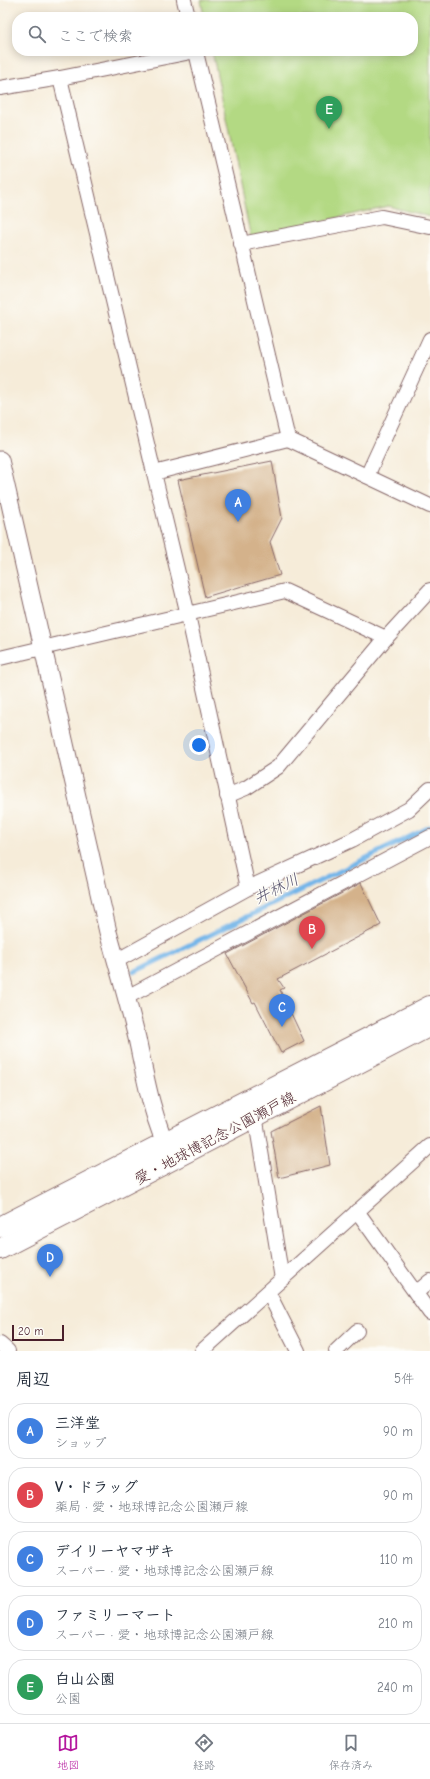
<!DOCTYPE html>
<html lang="ja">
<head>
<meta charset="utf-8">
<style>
	:root { --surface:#fff; --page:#f6f6f7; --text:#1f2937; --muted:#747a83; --line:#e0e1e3; --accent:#b5179e }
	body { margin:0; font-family:"Comic Neue","Klee One",sans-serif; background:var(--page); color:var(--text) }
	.scale { position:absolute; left:12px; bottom:10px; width:52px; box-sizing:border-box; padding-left:4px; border:2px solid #4a1f2b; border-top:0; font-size:11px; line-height:14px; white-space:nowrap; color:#4a1f2b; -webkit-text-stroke:3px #fdfcf7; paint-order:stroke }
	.you { position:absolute; left:199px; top:745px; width:14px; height:14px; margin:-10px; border:3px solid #fff; border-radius:50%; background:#1a73e8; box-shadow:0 0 0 6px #1a73e833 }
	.badge { display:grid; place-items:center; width:26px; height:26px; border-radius:50%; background:var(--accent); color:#fff; font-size:13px; font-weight:700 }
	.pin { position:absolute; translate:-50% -33px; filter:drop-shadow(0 1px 2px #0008) }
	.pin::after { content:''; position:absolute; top:21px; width:14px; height:12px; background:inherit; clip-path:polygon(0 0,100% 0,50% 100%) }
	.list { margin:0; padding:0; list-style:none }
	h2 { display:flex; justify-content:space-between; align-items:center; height:52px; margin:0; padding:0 16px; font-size:17px }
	h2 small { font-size:13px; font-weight:400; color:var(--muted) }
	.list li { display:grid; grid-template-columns:26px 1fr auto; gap:12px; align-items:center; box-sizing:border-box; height:56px; margin:0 8px 8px; padding:0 8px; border:1px solid var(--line); border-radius:16px }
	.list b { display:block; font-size:15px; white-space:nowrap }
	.list p { margin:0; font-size:13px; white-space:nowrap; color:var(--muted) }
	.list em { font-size:13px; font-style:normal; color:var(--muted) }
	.icon { flex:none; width:22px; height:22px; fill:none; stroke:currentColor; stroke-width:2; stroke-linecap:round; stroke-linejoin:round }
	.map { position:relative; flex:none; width:430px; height:1351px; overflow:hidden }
	.search { position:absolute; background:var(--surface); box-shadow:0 2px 10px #0003; left:12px; right:12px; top:12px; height:44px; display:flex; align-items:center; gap:10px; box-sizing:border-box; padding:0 14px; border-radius:16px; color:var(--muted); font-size:15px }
	.sheet { height:372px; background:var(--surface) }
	nav { display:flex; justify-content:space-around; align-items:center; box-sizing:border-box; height:56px; border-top:1px solid var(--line); background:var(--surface); font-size:11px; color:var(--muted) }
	nav a { display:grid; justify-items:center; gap:2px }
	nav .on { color:var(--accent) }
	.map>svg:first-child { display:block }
	.green { fill:#b3d983; stroke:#7e7c57 }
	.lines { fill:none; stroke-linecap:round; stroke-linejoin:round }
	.stream { stroke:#74b6e9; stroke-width:5 }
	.building { fill:#d4b28b }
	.minor-casing { stroke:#866768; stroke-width:16 }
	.tertiary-casing { stroke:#866768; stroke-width:19 }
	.secondary-casing { stroke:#866768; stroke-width:22 }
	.minor { stroke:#fff; stroke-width:14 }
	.tertiary { stroke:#fff; stroke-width:17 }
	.secondary { stroke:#fff; stroke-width:20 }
	.labels { text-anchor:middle; stroke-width:3; stroke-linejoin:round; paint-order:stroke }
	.street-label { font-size:15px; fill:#4a1f2b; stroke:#fdfcf7 }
	.water-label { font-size:16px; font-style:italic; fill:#59546e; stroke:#fdfcf7 }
</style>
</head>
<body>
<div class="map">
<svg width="430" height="1351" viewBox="0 0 430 1351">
	<rect width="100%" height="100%" fill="#fdfcf7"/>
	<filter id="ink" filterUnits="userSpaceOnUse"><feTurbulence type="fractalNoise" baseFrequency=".025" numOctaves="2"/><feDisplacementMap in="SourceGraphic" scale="8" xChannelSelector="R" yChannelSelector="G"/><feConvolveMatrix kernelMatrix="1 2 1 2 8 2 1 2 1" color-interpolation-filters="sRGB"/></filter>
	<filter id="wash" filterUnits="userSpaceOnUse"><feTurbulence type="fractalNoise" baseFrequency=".012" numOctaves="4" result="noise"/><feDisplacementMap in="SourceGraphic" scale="16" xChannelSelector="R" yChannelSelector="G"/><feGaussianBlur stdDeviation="0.9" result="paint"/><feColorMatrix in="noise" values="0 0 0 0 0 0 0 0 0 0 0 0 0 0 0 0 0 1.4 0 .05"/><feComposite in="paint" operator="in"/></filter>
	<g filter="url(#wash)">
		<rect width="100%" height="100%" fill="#f6ecd9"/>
		<!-- green -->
		<path class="green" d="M201,0H430V217L388,206L251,238L212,51H413V17H204Z"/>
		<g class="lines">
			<!-- stream -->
			<path class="stream" d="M134,972L430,827"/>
		</g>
		<g id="blocks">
			<!-- building -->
			<g class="building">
				<path d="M272,461L282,518L270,542L280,575L205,597L178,480Z"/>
				<path d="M361,883L381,925L278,979L284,988L280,990L304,1041L281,1053L255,1002L253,1003L227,954Z"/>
				<path d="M321,1106L330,1165L279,1178L271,1131Z"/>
			</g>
		</g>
	</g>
	<g filter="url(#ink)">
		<use href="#blocks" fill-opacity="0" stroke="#866768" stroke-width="1"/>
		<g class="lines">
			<!-- minor casing -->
			<g class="minor-casing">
				<g id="minor">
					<path d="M184,0L188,17"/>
					<path d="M60,78L154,473"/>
					<path d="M0,88L60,78L196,51"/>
					<path d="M241,244L382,217L430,227"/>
					<path d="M288,439L430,506"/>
					<path d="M367,476L430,339"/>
					<path d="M0,658L285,591L386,638L430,590"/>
					<path d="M227,796L246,788L278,767L386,638"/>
					<path d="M248,888L352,840L409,809L430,789"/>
					<path d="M116,961L248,888L188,615L154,473L288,439L196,52"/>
					<path d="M127,997L430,837"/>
					<path d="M254,1109L282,1279"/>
					<path d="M357,1211L430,1313"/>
					<path d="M268,1292L298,1351"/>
					<path d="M416,1293L430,1281"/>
					<path d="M0,1344L8,1351"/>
					<path d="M202,1351L430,1146"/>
					<path d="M336,1351L357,1331"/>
				</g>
			</g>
			<!-- tertiary casing -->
			<g class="tertiary-casing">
				<path id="tertiary" d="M0,460L108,932C118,967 128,1002 137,1038C145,1076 152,1118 170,1153"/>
			</g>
			<!-- secondary casing -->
			<g class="secondary-casing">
				<g id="secondary">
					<path d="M0,1227L430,1006"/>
					<path d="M0,1249L430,1026"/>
				</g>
			</g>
			<!-- minor -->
			<use href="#minor" class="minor"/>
			<!-- tertiary -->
			<use href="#tertiary" class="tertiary"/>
			<!-- secondary -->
			<use href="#secondary" class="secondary"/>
		</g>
	</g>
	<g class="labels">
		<!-- street labels -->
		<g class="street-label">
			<text transform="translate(215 1138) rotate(-28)" y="5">愛・地球博記念公園瀬戸線</text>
		</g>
		<!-- water labels -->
		<g class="water-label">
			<text transform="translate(276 888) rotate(-26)" y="6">井林川</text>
		</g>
	</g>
</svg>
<div class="scale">20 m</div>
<div class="you"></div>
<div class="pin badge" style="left:238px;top:522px;background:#3f7fe0">A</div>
<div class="pin badge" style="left:312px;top:949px;background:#e0444e">B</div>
<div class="pin badge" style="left:282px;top:1027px;background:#3f7fe0">C</div>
<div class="pin badge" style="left:50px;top:1277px;background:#3f7fe0">D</div>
<div class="pin badge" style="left:329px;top:129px;background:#2e9e5b">E</div>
<div class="search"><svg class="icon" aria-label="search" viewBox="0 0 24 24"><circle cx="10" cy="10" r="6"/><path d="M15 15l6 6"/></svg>ここで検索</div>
</div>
<section class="sheet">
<h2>周辺<small>5件</small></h2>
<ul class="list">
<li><span class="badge" style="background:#3f7fe0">A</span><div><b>三洋堂</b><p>ショップ</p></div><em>90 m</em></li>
<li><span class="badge" style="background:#e0444e">B</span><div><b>V・ドラッグ</b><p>薬局 · 愛・地球博記念公園瀬戸線</p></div><em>90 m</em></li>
<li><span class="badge" style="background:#3f7fe0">C</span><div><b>デイリーヤマザキ</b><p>スーパー · 愛・地球博記念公園瀬戸線</p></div><em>110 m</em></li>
<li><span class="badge" style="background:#3f7fe0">D</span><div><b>ファミリーマート</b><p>スーパー · 愛・地球博記念公園瀬戸線</p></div><em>210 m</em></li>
<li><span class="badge" style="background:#2e9e5b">E</span><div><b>白山公園</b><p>公園</p></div><em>240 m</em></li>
</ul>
</section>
<nav>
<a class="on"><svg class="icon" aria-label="map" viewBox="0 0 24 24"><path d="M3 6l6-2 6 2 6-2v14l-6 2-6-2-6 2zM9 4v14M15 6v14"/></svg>地図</a>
<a><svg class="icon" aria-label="directions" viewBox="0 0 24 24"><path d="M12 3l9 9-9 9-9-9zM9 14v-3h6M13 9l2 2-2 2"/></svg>経路</a>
<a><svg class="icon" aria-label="saved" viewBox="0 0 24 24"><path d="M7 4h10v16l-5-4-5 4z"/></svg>保存済み</a>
</nav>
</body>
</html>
